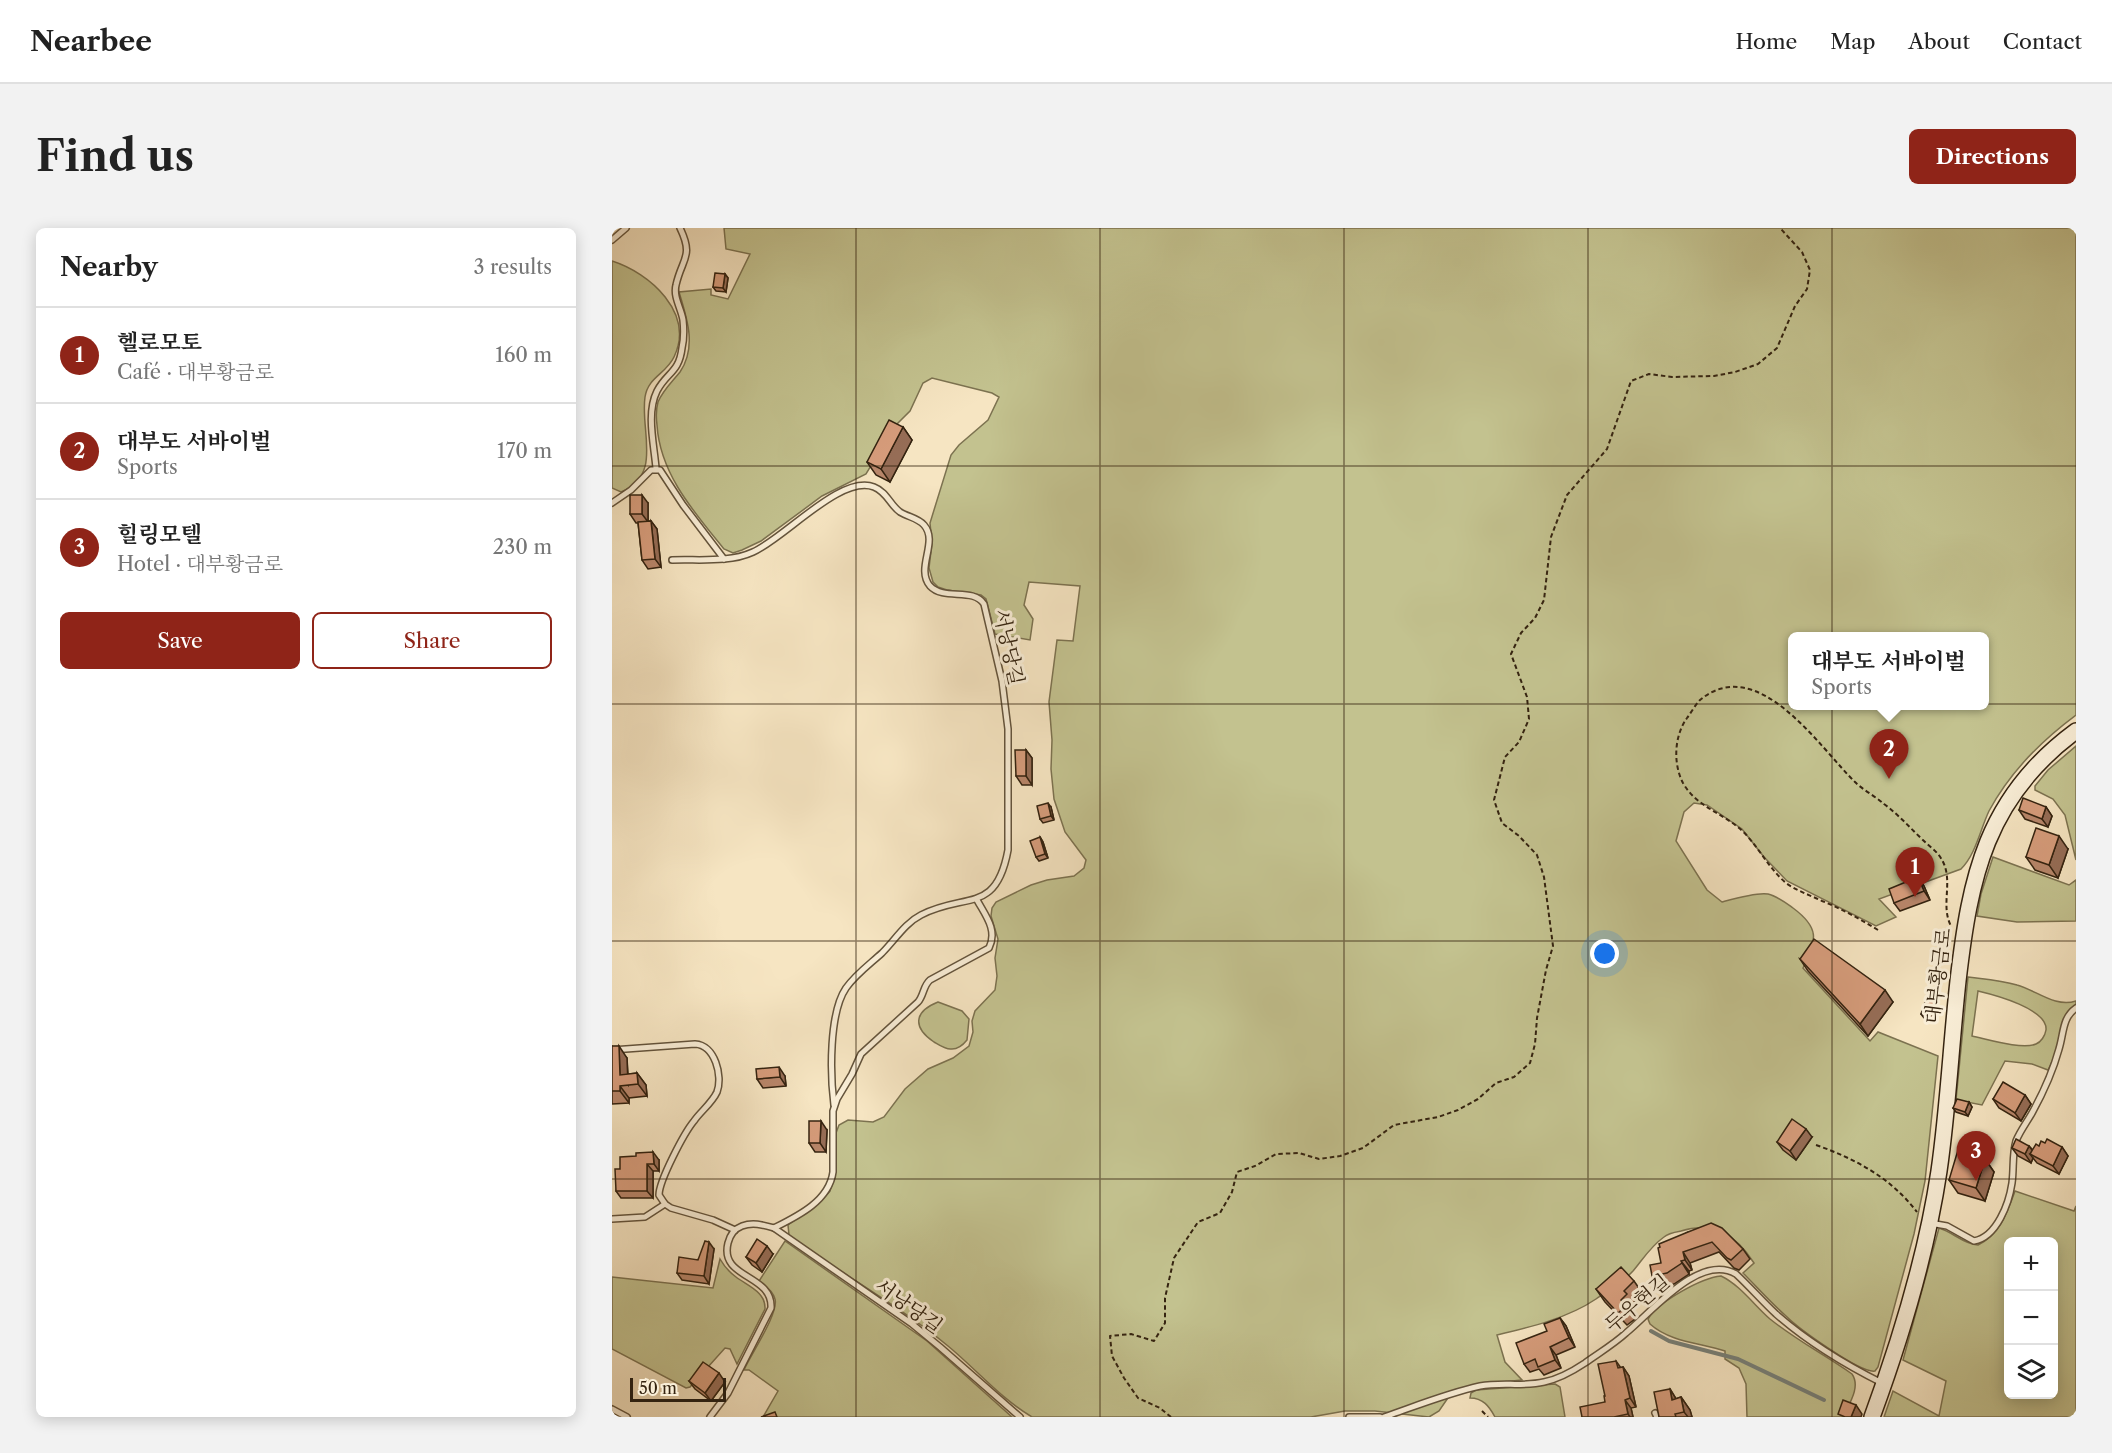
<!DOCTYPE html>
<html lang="en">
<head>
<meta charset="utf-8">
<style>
	:root { --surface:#fff; --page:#f2f2f2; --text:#222; --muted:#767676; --line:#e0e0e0; --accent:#8f2418 }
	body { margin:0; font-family:"Libre Caslon Text","Noto Serif KR",serif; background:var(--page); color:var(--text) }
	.controls { position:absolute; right:18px; bottom:18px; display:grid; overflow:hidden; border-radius:9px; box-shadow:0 3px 15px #0003 }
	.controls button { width:54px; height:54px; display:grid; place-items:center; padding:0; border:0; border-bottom:2px solid var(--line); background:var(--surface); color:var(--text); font:30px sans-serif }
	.scale { position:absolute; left:18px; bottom:15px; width:96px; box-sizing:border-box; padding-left:6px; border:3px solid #342310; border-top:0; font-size:16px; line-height:21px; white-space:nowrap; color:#342310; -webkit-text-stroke:4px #f9eed7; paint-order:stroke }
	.you { position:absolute; left:993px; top:726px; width:21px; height:21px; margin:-15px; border:4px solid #fff; border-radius:50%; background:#1a73e8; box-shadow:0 0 0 9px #1a73e833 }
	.badge { display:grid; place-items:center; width:39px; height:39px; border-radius:50%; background:var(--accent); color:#fff; font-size:20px; font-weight:700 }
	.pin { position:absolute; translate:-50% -50px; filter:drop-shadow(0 2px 3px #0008) }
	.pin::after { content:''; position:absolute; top:32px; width:21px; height:18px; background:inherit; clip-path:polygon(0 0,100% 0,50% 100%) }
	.popup { position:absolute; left:1176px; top:404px; width:201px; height:78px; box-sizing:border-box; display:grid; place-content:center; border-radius:9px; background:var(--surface); filter:drop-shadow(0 2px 4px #0005); font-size:20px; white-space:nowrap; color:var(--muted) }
	.popup b { font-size:22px; color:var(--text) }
	.popup::after { content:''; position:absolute; left:50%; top:100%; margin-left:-12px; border:12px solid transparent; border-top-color:var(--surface) }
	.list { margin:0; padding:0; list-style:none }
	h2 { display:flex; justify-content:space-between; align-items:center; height:78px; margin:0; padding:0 24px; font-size:26px }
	h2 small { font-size:20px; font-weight:400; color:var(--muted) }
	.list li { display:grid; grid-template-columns:39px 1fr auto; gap:18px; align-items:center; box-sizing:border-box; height:96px; padding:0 24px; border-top:2px solid var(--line) }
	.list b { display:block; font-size:22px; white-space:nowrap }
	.list p { margin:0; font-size:20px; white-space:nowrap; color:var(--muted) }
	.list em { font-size:20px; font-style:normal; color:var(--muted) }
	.actions { display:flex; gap:12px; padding:18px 24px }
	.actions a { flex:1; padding:14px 0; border:2px solid var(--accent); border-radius:9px; text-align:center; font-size:21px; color:var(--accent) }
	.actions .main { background:var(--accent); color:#fff }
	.icon { flex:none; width:33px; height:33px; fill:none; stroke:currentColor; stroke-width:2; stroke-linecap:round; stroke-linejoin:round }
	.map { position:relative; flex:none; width:1464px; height:1189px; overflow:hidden; border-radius:9px }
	header { display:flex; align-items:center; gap:36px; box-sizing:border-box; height:84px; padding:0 30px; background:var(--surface); border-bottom:2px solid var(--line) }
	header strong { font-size:28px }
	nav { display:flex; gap:33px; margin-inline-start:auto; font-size:21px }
	.intro { display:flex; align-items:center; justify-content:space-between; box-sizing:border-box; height:144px; padding:0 36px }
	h1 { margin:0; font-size:42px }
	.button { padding:15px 27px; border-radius:9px; background:var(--accent); color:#fff; font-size:21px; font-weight:700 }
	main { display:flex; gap:36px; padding:0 36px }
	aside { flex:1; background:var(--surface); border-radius:9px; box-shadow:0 3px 15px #0003 }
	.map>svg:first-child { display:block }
	.green { fill:#c3c28f; stroke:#7c7250; stroke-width:1.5; fill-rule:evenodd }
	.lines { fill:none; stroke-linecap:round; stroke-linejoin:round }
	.stream { stroke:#767f78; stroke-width:4 }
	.lane-casing { stroke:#64543c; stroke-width:8 }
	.secondary-casing { stroke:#342310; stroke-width:18 }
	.path { stroke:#342310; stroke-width:2; stroke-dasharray:4.5 3; stroke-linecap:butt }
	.lane { stroke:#f9eed7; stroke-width:5 }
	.secondary { stroke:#f9eed7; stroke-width:15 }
	.wall { fill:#b8866a; stroke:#342310; stroke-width:1.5 }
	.shaded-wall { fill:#966d56; stroke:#342310; stroke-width:1.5 }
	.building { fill:#d69c7b; stroke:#342310; stroke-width:1.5 }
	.grid { fill:none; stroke:#342310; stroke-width:1.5; stroke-opacity:0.55 }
	.labels { text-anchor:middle; stroke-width:6; stroke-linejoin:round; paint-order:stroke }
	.street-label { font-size:20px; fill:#342310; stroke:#f9eed7 }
</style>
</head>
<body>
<header>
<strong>Nearbee</strong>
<nav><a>Home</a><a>Map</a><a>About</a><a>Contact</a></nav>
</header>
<div class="intro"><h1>Find us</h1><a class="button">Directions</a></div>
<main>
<aside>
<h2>Nearby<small>3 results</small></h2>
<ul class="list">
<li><span class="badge">1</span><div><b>헬로모토</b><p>Café · 대부황금로</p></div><em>160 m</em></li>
<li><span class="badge">2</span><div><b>대부도 서바이벌</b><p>Sports</p></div><em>170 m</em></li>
<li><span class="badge">3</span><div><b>힐링모텔</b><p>Hotel · 대부황금로</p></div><em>230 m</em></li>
</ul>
<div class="actions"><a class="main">Save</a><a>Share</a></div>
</aside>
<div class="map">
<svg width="1464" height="1189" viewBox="0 0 1464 1189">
	<rect width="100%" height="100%" fill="#f6e5c2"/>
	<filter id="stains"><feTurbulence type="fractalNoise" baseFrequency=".00333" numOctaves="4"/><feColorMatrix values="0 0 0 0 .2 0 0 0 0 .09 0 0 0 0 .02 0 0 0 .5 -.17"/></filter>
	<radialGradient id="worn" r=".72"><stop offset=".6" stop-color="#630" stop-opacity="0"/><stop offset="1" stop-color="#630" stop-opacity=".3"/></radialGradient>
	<!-- green -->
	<g class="green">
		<path d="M112,0H1464V487C1429,513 1398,544 1377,583C1368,602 1364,626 1349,641L1267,671L1284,689L1264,698L1175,653L1152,629L1130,601L1095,577L1082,575L1072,584L1064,613L1095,662L1110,674C1121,671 1145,664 1156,666C1165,668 1174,675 1181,680C1208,700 1205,711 1191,740L1258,813L1266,804L1326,828L1313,953L1302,1006L1266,1139L1263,1143C1249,1146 1186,1100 1174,1088C1159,1075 1145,1059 1131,1045L1142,1035C1124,1007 1102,993 1069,1003C1063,1004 1056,1005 1052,1009C1039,1018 1031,1031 1021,1043C1012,1053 996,1063 984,1071C956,1090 919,1099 885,1107L893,1134L910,1152L870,1156L840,1164L827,1183L817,1189L763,1183H733L699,1189H420C388,1170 364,1141 336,1118C287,1078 232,1047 181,1011L177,1007L176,997L209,973L218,963L223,946L224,905L227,897L236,892L261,894L272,889L293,861L316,841L341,830L357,818L361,804L360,793L363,783L383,762L385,748L383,730L386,711L379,688L380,680L384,674L419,657L435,652L462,648L472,640L474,632L453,604L442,571L439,541L440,512L437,474L445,412L461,413L468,358L417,354L412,377L421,391L418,412L383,406L374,371L369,367L335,362L326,359L321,354L317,340L320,315L318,295L339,227L347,217L376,192L387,169L380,165L320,150L311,155L298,183L283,198L254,246L210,268L149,313L130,322L121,325L112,321C82,284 48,246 45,197C44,189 44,181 46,174C51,162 60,154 68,144C85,119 75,90 67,64L99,61V67L116,71L138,26L114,21ZM1181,408H1373V478H1181Z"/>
		<path d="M0,33C38,45 83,85 62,129C54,146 36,149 33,169C28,203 51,247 9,264L0,260Z"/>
		<path d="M1464,518V632L1453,587L1441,571L1423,562V558L1436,542Z"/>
		<path d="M1381,629L1457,657L1464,652V693L1405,694L1365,688L1369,666Z"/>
		<path d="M1356,749C1372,751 1389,752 1405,757C1424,762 1443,780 1464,773V778C1450,787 1450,799 1447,815C1444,825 1441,833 1436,842L1420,836L1393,833L1370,877L1344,872ZM1366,763C1383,767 1436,781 1434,802C1433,808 1429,814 1424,816C1410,822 1375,811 1360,808Z"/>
		<path d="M326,774L350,783L357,791L355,812C351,817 347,821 340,821C334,822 327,817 322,814C301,800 301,784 326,774Z"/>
		<path d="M1403,963L1462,983L1464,978V1189H1272L1281,1163L1327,1188L1334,1153L1291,1132L1327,1000C1341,1004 1351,1016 1366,1017C1388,1006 1395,985 1403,963ZM1396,1014H1442V1166H1396Z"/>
		<path d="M173,1013L315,1113L400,1189H151L166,1163L137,1142H132C139,1126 167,1085 163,1071C161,1063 153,1057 147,1053Z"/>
		<path d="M108,1031C112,1038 117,1044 124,1049C136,1058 154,1064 153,1081L125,1136L118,1121L113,1120L78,1159L74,1160L0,1121V1049L101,1060Z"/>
		<path d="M1109,1048C1128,1057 1142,1077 1158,1091C1184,1112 1213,1127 1240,1146C1249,1159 1237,1176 1231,1189H1135L1134,1156L1127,1140L1113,1131V1123C1088,1115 1058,1114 1038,1096L1036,1091C1046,1074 1089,1050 1109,1048Z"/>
		<path d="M943,1156L948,1159L953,1189H883C877,1178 871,1170 858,1170L859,1165L864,1162Z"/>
	</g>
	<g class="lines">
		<!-- stream -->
		<path class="stream" d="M1039,1103L1057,1113L1126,1131L1212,1172"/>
		<!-- lane casing -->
		<g class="lane-casing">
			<g id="lane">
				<path d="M0,12L14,0"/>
				<path d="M44,240C42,216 34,185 45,163C55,144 67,145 70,120C72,111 72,101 71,92C69,80 61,69 64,57C70,30 82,29 68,0"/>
				<path d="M0,275L19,262L39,242H48L71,277L112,331"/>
				<path d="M60,332C87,331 117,335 141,324C173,310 229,246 262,259C275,264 278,277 288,284C296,289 306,290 312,297C327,314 303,340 318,358C332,373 361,359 372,376L390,453L396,501V622C384,687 353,664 309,687C293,695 283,712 270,725C258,736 244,746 234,760C217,785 218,846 222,877"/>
				<path d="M0,822L83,816C103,817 111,848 105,864C100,875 89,883 82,893C72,905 47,953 47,967L53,976L59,980L101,992L123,1002"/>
				<path d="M0,991L33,989L53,976"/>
				<path d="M1318,995L1335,998L1362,1013C1385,1009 1397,975 1400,955C1402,940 1400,927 1404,913C1408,903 1415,894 1420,885C1431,865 1441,843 1447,821C1452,805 1450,790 1464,780"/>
				<path d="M162,1000C186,988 217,973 221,944V883L225,871L240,846L249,826L306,774C312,767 311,758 318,752L377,720C386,702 373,687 365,672"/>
				<path d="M0,1181L15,1189"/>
				<path d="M1043,1185L1045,1189"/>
				<path d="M98,1189L116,1165L159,1080C161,1046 107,1051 116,1015C118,1007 122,1001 130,998C141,994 151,997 162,1000L300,1096L328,1119L408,1189"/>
				<path d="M737,1189H768"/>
				<path d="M772,1189C804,1178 836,1165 868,1158C889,1154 912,1159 932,1154C947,1151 961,1143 973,1135C987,1125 1002,1116 1014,1105C1040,1084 1087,1025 1124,1046C1138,1059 1150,1073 1164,1086C1196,1114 1232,1136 1270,1155"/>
			</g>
		</g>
		<!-- secondary casing -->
		<g class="secondary-casing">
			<path id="secondary" d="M1260,1189C1288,1113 1315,1023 1327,943C1336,881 1339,817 1346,753C1358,649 1374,569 1464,503"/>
		</g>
		<!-- path -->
		<g class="path">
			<path d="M1266,702C1248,691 1230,681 1210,673C1198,667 1185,663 1174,655C1155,639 1145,615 1127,600C1108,584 1084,578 1071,555C1061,536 1062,508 1075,490C1079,485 1083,477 1088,472C1146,424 1208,520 1243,554C1251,562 1263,568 1272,576C1287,587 1298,600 1312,613C1318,619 1326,624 1330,632C1342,653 1328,677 1339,698"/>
			<path d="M1204,917C1244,931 1279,950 1305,984"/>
			<path d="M870,1183L876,1189"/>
			<path d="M559,1189L548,1180L526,1170L512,1150L500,1128L498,1108L519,1106L542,1113L553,1095V1070L562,1030L586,994L608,985L620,964L625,944L643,938L664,926L687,925L707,931L728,928L751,920L782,897L826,889L846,882L866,871L884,855L902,849L918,835L923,816L925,790L934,742L941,718L932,649L925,627L907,608L890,595L882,572L893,529L907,514L917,491L915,469L899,426L909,405L923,390L932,372L939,309L955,267L995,221L1019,153L1037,146L1060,149L1102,148L1123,144L1146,136L1165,120L1183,78L1195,61L1198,42L1190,24L1168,0"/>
		</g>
		<!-- lane -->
		<use href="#lane" class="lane"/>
		<!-- secondary -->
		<use href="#secondary" class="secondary"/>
	</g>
	<!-- wall -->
	<g class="wall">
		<path d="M113,46L116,50L114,64L104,63L101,59Z"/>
		<path d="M291,199L300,212L278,254L264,247L255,234Z"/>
		<path d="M36,275V293H39L45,301L49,339L36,341L30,332L26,295H24L18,286Z"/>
		<path d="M414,522L420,530V557H410L404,548Z"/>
		<path d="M439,579L442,592L431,595L428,591Z"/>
		<path d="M1434,579L1440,588L1436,599L1413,591L1407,582Z"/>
		<path d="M428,609L431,614L436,630L427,633L424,629Z"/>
		<path d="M1456,621L1446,650L1423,642L1414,629Z"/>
		<path d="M1306,649L1312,658L1318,672L1288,683L1282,675Z"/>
		<path d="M1188,731L1281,774L1256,808L1196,743Z"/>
		<path d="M1323,774L1326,778L1321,794L1312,790L1309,786Z"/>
		<path d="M0,818L15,830L16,846L25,845L34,857L35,868L17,870V875L0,876Z"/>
		<path d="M173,848L174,858L151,860L145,851Z"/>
		<path d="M1413,867L1419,876L1409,893L1387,880L1381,871Z"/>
		<path d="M1357,874L1360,879L1356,888L1344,884L1341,880Z"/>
		<path d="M215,902L214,924H203L197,915Z"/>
		<path d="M1200,909L1184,932L1171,922L1165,914Z"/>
		<path d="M1417,918L1421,922L1427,918L1450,919L1456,928L1447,946L1425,935L1421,930L1419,935L1406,928L1400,920Z"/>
		<path d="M1373,931L1382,944L1373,973L1346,965L1337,952Z"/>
		<path d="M47,932V943H41V970H9L4,963L8,941Z"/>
		<path d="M1076,1004L1131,1021L1138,1031L1127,1042L1122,1040L1107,1024L1078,1035L1080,1042L1077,1043V1046L1062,1056L1057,1057L1058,1059L1054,1063L1048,1064L1041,1053L1049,1035L1048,1019Z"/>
		<path d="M102,1021L97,1056L70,1052L65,1045Z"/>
		<path d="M161,1026L150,1044L140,1037L134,1029Z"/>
		<path d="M1022,1053L1031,1066L1021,1075L1024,1079L1018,1084L1023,1091L1015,1097L993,1074L984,1061Z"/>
		<path d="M948,1090L954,1098L963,1119L944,1127L949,1140L932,1147L927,1141L918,1144L912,1136L935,1103Z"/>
		<path d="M1004,1133L1009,1140L1011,1139L1017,1148L1024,1179L1019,1180L1021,1189H970L993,1174V1168Z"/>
		<path d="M77,1153L113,1154L99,1173L83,1161Z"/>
		<path d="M1058,1161L1064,1171L1069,1169L1078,1182L1080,1189H1047Z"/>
	</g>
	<!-- shaded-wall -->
	<g class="shaded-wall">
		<path d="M113,46L116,50L114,64L111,60Z"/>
		<path d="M291,199L300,212L278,254L269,241Z"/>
		<path d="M30,267L36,275V294L30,286Z"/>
		<path d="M39,293L45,301L49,339L43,331Z"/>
		<path d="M414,522L420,530V557L414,548Z"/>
		<path d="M436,575L439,579L442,592L439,588Z"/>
		<path d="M1434,579L1440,588L1436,599L1430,591Z"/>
		<path d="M1447,608L1456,621L1446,650L1437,637Z"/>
		<path d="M428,609L431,614L436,630L433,626Z"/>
		<path d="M1306,649L1312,658L1318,672L1312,663Z"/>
		<path d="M1273,762L1281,774L1256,808L1248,796Z"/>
		<path d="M1323,774L1326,778L1321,794L1318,789Z"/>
		<path d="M7,818L15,830L16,857L8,847Z"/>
		<path d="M167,839L173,848L174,858L168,849Z"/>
		<path d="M25,845L34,857L35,868L26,856Z"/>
		<path d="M8,858L17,870V875L8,863Z"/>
		<path d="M1413,867L1419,876L1409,893L1403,885Z"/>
		<path d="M1357,874L1360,879L1356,888L1353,884Z"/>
		<path d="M209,893L215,902L214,924L208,915Z"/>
		<path d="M1194,901L1200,909L1184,932L1178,923Z"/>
		<path d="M1417,918L1423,926H1418L1421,930L1419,935L1413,926Z"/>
		<path d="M1450,919L1456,928L1447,946L1441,938Z"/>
		<path d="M41,924L47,932V943L42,936Z"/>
		<path d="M1373,931L1382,944L1373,973L1364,960Z"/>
		<path d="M35,936L41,943V970L35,963Z"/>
		<path d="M97,1014L102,1021L97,1056L92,1048Z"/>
		<path d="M155,1018L161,1026L150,1044L144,1035Z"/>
		<path d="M1071,1024L1078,1035L1080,1042L1073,1032Z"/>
		<path d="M1069,1033L1077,1043V1046L1070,1035Z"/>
		<path d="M1050,1046L1057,1057L1058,1059L1051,1049Z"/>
		<path d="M948,1090L954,1098L963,1119L957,1110Z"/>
		<path d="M938,1119L944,1127L949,1140L943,1132Z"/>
		<path d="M1011,1139L1017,1148L1024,1179L1018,1170Z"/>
		<path d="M107,1145L113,1154L99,1173L93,1165Z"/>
		<path d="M1058,1161L1066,1174L1060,1172Z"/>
		<path d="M1069,1169L1078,1182L1080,1189H1076L1072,1184Z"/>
		<path d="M1013,1172L1019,1180L1021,1189H1018L1016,1186Z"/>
		<path d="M1244,1177L1250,1186L1249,1189H1239Z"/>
	</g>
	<!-- building -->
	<g class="building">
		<path d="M103,45L113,46L111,60L101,59Z"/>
		<path d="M277,192L291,199L269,241L255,234Z"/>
		<rect x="18" y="267" width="12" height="19"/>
		<path d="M39,293L43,331L30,332L26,294Z"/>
		<path d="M403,522H414V548H404Z"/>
		<path d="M1411,570L1434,579L1430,591L1407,582Z"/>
		<path d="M436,575L439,588L428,591L425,578Z"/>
		<path d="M1424,600L1447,608L1437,637L1414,629Z"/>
		<path d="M428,609L433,626L424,629L418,613Z"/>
		<path d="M1306,649L1312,663L1282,675L1277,661Z"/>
		<path d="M1202,711L1273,762L1248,796L1188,731Z"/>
		<path d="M1314,771L1323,774L1318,789L1309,786Z"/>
		<path d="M0,818H7L8,847L25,845L26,856L8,858V863H0Z"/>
		<path d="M167,839L168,849L145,851L144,841Z"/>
		<path d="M1391,854L1413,867L1403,885L1381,871Z"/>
		<path d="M1345,871L1357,874L1353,884L1341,880Z"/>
		<path d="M1180,891L1194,901L1178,923L1165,914Z"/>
		<path d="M197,893H209L208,915H197Z"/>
		<path d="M1404,911L1417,918L1413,926L1400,920Z"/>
		<path d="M1435,911L1450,919L1441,938L1418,926L1424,916L1427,918L1429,913L1433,915Z"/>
		<path d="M1346,922L1373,931L1364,960L1337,952Z"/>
		<path d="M41,924L42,936H35V963H4L3,941H8V929L24,928V925Z"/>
		<path d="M1099,995L1110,1000L1131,1021L1119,1032L1115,1030L1100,1014L1071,1024L1073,1032L1069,1033L1070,1035L1055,1045L1050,1046L1051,1049L1046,1052L1041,1053L1038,1037L1049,1035L1046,1020L1048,1019L1047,1016L1076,1004Z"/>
		<path d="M145,1011L155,1018L144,1035L134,1029Z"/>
		<path d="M93,1013L97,1014L92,1048L65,1045L67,1029L86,1032Z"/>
		<path d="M1009,1039L1022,1053L1012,1063L1015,1066L1009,1072L1014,1078L1006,1085L984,1061Z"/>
		<path d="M948,1090L957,1110L938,1119L943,1132L926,1139L923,1131L912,1136L904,1115L935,1103L932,1096Z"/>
		<path d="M1004,1133L1006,1140L1011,1139L1018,1170L1013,1172L1016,1186L1002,1189H970L968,1179L993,1174L992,1168H993L986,1136Z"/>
		<path d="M91,1134L107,1145L93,1165L77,1153Z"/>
		<path d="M1058,1161L1060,1172L1069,1169L1072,1184L1063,1186L1064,1189H1047L1042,1164Z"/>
		<path d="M1231,1172L1244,1177L1239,1189H1233L1226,1186Z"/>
		<path d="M163,1184L165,1189H149Z"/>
	</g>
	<!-- grid -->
	<path class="grid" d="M244,0V1189M488,0V1189M732,0V1189M976,0V1189M1220,0V1189M0,238H1464M0,476H1464M0,713H1464M0,951H1464"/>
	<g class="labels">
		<!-- street labels -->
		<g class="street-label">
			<text transform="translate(397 419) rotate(78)" y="7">서낭당길</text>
			<text transform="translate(1326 748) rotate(-83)" y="7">대부황금로</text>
			<text transform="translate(1025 1075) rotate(-40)" y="7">두우현길</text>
			<text transform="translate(297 1078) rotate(36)" y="7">서낭당길</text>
		</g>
	</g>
	<rect width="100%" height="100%" filter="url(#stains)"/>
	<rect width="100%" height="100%" fill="url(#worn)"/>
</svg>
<div class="controls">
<button>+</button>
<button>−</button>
<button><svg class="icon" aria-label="layers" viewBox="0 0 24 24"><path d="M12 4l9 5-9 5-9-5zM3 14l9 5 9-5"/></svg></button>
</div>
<div class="scale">50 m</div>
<div class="you"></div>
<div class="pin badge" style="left:1303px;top:669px">1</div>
<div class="pin badge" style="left:1277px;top:551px">2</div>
<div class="popup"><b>대부도 서바이벌</b>Sports</div>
<div class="pin badge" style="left:1364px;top:953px">3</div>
</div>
</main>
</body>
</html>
